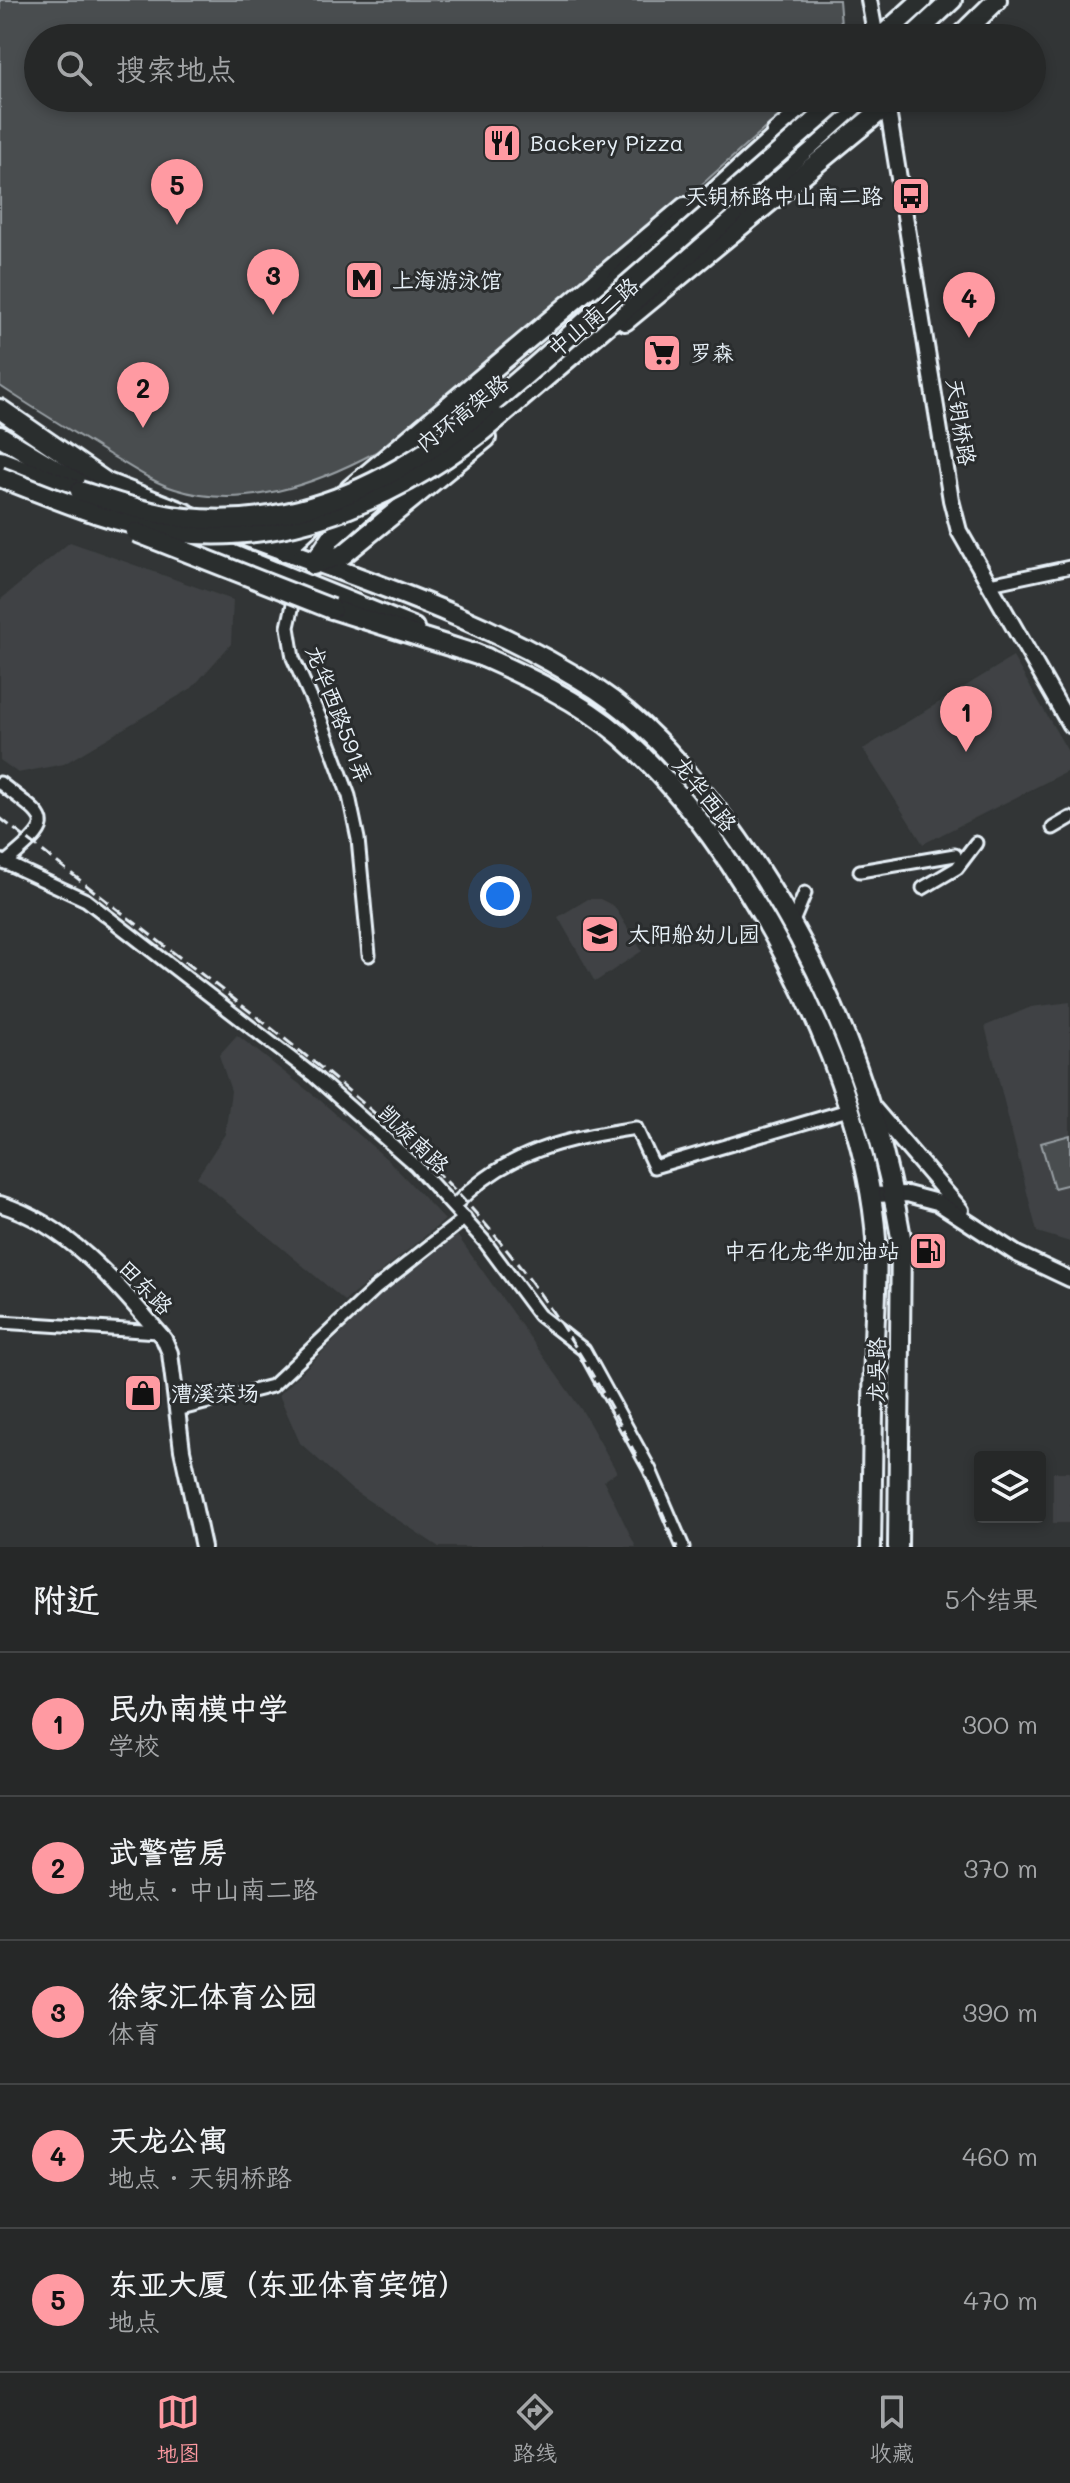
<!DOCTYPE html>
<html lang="zh">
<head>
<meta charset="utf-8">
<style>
	:root { --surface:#262828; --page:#323434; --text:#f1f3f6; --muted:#a4a6a8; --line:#424445; --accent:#ff9aa2 }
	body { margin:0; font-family:Mali,"LXGW WenKai TC",sans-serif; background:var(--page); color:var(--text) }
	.controls { position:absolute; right:24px; bottom:24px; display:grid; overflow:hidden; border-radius:8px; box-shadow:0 4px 12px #0003 }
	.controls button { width:72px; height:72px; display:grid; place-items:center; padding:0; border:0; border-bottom:2px solid var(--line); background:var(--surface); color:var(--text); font:40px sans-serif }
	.you { position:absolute; left:500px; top:896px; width:28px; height:28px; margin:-20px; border:6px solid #fff; border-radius:50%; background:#1a73e8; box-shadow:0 0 0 12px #1a73e833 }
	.badge { display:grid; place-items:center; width:52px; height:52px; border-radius:50%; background:var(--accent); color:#111; font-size:26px; font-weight:700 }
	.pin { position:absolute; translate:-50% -66px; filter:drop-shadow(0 2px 4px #0008) }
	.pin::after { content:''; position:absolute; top:42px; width:28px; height:24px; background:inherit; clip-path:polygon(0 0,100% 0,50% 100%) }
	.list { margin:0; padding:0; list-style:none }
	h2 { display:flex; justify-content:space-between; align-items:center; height:104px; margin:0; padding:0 32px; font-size:34px }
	h2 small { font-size:26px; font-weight:400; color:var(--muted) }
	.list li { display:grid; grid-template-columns:52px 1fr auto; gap:24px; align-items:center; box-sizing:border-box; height:144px; padding:0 32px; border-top:2px solid var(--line) }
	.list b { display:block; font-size:30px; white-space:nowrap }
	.list p { margin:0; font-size:26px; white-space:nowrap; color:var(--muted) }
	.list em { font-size:26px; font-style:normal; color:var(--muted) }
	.icon { flex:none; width:44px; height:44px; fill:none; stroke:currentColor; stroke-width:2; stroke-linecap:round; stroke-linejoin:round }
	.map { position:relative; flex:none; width:1070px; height:1547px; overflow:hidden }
	.search { position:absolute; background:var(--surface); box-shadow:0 4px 12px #0003; left:24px; right:24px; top:24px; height:88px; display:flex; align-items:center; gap:20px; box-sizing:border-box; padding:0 28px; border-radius:44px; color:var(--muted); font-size:30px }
	.sheet { height:824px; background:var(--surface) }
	nav { display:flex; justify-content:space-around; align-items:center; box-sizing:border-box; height:112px; border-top:2px solid var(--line); background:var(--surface); font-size:22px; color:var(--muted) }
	nav a { display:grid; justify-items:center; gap:4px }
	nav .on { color:var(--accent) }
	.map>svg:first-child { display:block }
	.built { fill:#3f4244 }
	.green { fill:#494d4f; stroke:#989fa4; stroke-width:2 }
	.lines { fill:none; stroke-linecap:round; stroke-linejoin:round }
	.minor-casing { stroke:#e8f1f8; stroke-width:17 }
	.tertiary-casing { stroke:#e8f1f8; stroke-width:20 }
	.primary-casing { stroke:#e8f1f8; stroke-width:24 }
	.trunk-casing { stroke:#e8f1f8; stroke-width:24 }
	.minor { stroke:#2a2d2e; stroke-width:11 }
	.tertiary { stroke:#2a2d2e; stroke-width:14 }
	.primary { stroke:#2a2d2e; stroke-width:18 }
	.trunk { stroke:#2a2d2e; stroke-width:18 }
	.rail { stroke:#e8f1f8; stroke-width:3; stroke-dasharray:12 6; stroke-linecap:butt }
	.trunk-bridge-casing { stroke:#e8f1f8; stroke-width:24; stroke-linecap:butt }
	.trunk-bridge { stroke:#2a2d2e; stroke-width:18 }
	.labels { text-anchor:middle; stroke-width:6; stroke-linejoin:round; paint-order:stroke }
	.poi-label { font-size:22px; fill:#e8f1f8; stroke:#2a2d2e; text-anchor:start }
	.street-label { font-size:22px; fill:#e8f1f8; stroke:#2a2d2e }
</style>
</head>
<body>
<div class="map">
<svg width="1070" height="1547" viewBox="0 0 1070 1547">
	<rect width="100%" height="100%" fill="#323536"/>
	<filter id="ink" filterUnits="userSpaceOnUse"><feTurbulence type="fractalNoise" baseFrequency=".0125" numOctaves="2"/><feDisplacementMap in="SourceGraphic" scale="16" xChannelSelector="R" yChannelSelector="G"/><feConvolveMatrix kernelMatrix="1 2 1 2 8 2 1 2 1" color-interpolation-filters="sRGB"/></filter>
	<g filter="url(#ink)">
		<!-- built -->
		<g class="built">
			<path d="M70,542L233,600L231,644L192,688L64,764L18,773L0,760V600Z"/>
			<path d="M1013,657L1070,755V770L923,844L863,749Z"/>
			<path d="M588,899H600L614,906L642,951L595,982L558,917Z"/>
			<path d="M1070,1002V1242L1037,1232L985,1026L1031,1007Z"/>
			<path d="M237,1035L321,1101L390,1162L445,1220L345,1301L197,1177L225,1134L231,1091L219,1055Z"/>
			<path d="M457,1235L583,1412L617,1472L604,1481L636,1547H439L351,1489L300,1443L279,1395L376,1299Z"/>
			<rect x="1053" y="1472" width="17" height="51"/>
		</g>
		<!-- green -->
		<g class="green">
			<path d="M0,0H839L842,38H38V98H799L636,243L376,452C316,484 243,511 175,489C152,482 131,467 110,455C73,432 36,410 0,386Z"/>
			<path d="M1070,1135V1184L1054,1188L1041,1143Z"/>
		</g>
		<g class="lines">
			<!-- minor casing -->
			<g class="minor-casing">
				<g id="minor">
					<path d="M990,584L1070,567"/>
					<path d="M296,591L288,627L293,658L321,720L349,796L358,839L369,955"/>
					<path d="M0,783C51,823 57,819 5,863"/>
					<path d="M1053,828L1070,818"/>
					<path d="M0,860L86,900L314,1076L415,1165L484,1241L539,1315L584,1350L650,1470L683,1547"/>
					<path d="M860,871L955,855"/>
					<path d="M923,888L957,868L976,843"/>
					<path d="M792,924L805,893"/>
					<path d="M454,1206C506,1151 564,1139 636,1128L654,1167L848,1110"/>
					<path d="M0,1322L158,1332"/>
					<path d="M177,1410L272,1386L375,1289L465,1218"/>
				</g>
			</g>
			<!-- tertiary casing -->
			<g class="tertiary-casing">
				<g id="tertiary">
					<path d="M869,0L876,38"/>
					<path d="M886,98L951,500L959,531L1070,725"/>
					<path d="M871,1105L961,1210"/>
					<path d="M870,1195L907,1194L937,1202L1017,1254L1070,1279"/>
					<path d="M0,1204C69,1225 118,1285 164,1339L170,1353L182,1450L203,1547"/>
				</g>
			</g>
			<!-- primary casing -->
			<g class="primary-casing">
				<g id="primary">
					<path d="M880,38L922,0"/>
					<path d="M958,38L997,0"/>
					<path d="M776,133L819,98"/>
					<path d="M625,321L896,98"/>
					<path d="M0,409L107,483L187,514"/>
					<path d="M0,436L87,488"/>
					<path d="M350,489L685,207"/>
					<path d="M237,533C360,579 485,617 596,689C641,719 675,757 708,799C809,927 874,1076 901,1237L898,1547"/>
					<path d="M181,534L414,628"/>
					<path d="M283,551L322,515"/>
					<path d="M316,563L343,555L486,438"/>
					<path d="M313,565L331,538L374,500"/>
					<path d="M474,653C523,674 580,701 621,736C744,843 865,1076 876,1239C878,1273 875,1308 874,1342C873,1410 872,1479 871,1547"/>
				</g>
			</g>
			<!-- trunk casing -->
			<g class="trunk-casing">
				<g id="trunk">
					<path d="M911,38L952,0"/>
					<path d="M603,293L788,126"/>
					<path d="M498,418L655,284L862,98"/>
					<path d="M0,461L80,491"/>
					<path d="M332,609L487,658"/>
				</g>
			</g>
			<!-- minor -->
			<use href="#minor" class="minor"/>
			<!-- tertiary -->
			<use href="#tertiary" class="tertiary"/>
			<!-- primary -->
			<use href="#primary" class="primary"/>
			<!-- trunk -->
			<use href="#trunk" class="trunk"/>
			<!-- rail -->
			<path class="rail" d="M0,818C77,878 153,937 230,996C311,1059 392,1122 462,1198C555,1298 626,1421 677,1547"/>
			<!-- trunk-bridge casing -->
			<g class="trunk-bridge-casing">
				<g id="trunk-bridge">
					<path d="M0,477C56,499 114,524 174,532C291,547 411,493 498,418"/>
					<path d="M80,491C115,502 150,514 186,518C363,536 483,412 604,305C683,236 762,167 842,98"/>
					<path d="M136,532L332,609"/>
				</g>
			</g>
			<!-- trunk-bridge -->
			<use href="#trunk-bridge" class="trunk-bridge"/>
		</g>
	</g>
	<!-- icons -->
	<defs>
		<g id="restaurant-square" transform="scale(2)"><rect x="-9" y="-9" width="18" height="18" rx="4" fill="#ff9aa2" stroke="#2a2d2e"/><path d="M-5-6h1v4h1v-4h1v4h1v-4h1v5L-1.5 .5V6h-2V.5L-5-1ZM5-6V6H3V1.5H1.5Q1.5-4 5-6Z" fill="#111"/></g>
		<g id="bus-square" transform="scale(2)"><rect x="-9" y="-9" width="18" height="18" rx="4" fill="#ff9aa2" stroke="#2a2d2e"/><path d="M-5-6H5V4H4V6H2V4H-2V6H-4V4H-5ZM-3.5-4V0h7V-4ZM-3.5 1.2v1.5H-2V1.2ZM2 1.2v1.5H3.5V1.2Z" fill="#111"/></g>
		<g id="metro-square" transform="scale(2)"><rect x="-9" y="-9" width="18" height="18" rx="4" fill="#ff9aa2" stroke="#2a2d2e"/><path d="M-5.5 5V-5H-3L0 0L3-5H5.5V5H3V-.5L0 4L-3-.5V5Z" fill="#111"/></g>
		<g id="supermarket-square" transform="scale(2)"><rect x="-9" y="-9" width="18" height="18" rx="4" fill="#ff9aa2" stroke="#2a2d2e"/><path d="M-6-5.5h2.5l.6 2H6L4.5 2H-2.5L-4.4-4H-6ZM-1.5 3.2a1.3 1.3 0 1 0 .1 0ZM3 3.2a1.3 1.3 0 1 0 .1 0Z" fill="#111"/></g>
		<g id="school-square" transform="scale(2)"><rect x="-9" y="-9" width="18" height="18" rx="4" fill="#ff9aa2" stroke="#2a2d2e"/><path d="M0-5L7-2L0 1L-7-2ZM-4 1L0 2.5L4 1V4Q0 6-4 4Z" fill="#111"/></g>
		<g id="fuel-square" transform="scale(2)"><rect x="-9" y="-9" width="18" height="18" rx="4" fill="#ff9aa2" stroke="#2a2d2e"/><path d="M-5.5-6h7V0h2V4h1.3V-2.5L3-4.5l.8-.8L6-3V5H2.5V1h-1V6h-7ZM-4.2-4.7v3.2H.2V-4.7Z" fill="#111"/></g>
		<g id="shop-square" transform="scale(2)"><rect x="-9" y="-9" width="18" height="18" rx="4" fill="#ff9aa2" stroke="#2a2d2e"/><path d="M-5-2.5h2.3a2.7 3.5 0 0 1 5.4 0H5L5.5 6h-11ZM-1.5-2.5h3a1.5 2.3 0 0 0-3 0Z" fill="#111"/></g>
	</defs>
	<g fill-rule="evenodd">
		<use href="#restaurant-square" x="502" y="143"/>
		<use href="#bus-square" x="911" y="196"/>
		<use href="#metro-square" x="364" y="280"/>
		<use href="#supermarket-square" x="662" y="353"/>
		<use href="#school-square" x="600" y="934"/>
		<use href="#fuel-square" x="928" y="1251"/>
		<use href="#shop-square" x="143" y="1393"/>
	</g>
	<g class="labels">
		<!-- poi labels -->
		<g class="poi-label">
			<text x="530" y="151">Backery Pizza</text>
			<text x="883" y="204" text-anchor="end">天钥桥路中山南二路</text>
			<text x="392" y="288">上海游泳馆</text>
			<text x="690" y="361">罗森</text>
			<text x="628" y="942">太阳船幼儿园</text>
			<text x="900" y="1259" text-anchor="end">中石化龙华加油站</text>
			<text x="171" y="1401">漕溪菜场</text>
		</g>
		<!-- street labels -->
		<g class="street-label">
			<text transform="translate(593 317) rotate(-40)" y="8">中山南二路</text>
			<text transform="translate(462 413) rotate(-38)" y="8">内环高架路</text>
			<text transform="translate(961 422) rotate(81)" y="8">天钥桥路</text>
			<text transform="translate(339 714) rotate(69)" y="8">龙华西路591弄</text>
			<text transform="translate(705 794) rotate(52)" y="8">龙华西路</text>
			<text transform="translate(414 1139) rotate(44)" y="8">凯旋南路</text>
			<text transform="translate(146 1287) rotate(46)" y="8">田东路</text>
			<text transform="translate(876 1370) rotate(-89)" y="8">龙吴路</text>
		</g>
	</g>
</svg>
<div class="controls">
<button><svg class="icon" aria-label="layers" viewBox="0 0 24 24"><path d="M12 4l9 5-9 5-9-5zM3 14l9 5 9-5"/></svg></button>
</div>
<div class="you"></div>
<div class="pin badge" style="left:966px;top:752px">1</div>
<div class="pin badge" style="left:143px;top:428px">2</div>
<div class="pin badge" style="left:273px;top:315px">3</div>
<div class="pin badge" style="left:969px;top:338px">4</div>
<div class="pin badge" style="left:177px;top:225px">5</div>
<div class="search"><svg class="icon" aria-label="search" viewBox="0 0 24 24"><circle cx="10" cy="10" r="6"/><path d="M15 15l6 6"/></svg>搜索地点</div>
</div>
<section class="sheet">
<h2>附近<small>5个结果</small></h2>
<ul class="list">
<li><span class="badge">1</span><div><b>民办南模中学</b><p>学校</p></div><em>300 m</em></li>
<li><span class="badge">2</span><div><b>武警营房</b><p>地点 · 中山南二路</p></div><em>370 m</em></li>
<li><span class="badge">3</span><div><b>徐家汇体育公园</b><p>体育</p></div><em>390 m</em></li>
<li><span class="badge">4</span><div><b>天龙公寓</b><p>地点 · 天钥桥路</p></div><em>460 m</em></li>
<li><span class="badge">5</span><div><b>东亚大厦（东亚体育宾馆）</b><p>地点</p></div><em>470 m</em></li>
</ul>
</section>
<nav>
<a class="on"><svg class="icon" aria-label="map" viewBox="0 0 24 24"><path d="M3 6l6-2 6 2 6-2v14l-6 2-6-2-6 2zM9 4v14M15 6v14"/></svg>地图</a>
<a><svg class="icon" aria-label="directions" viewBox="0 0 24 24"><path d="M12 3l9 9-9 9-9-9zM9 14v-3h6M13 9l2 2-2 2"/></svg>路线</a>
<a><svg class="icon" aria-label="saved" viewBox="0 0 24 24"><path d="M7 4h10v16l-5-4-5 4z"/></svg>收藏</a>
</nav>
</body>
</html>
